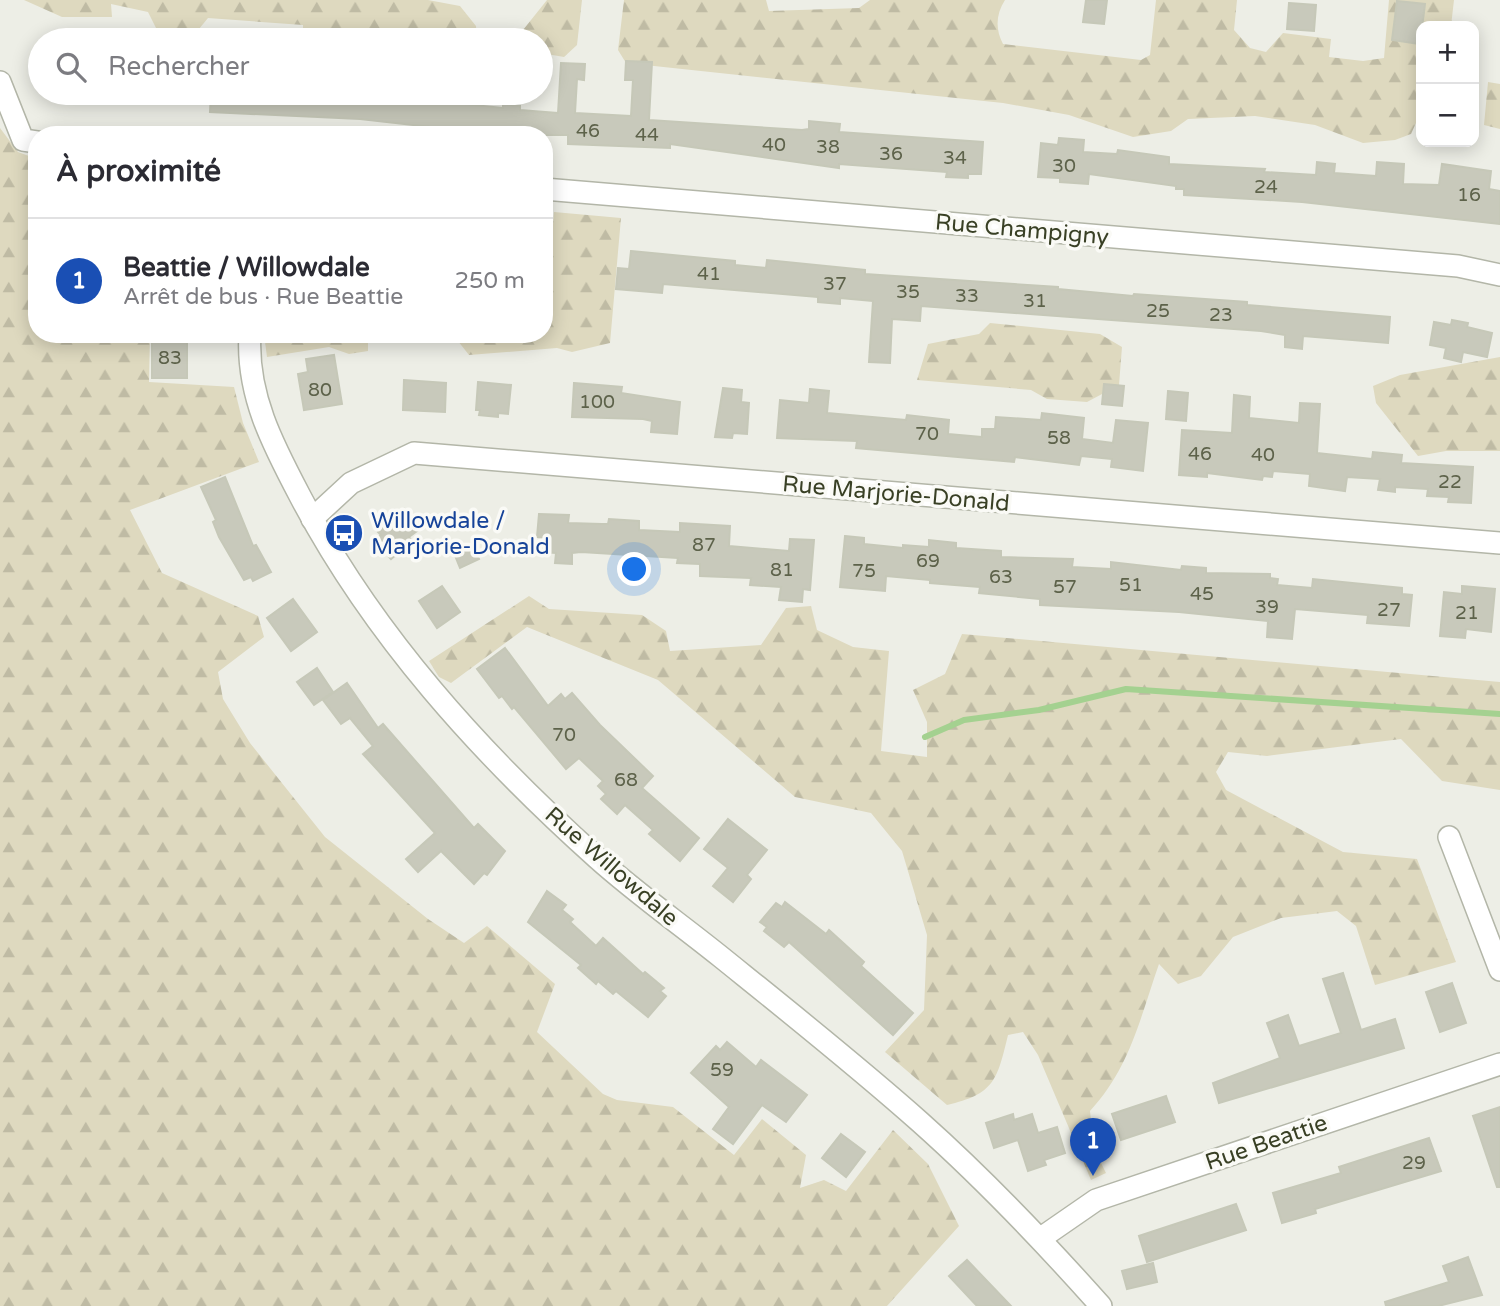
<!DOCTYPE html>
<html lang="fr">
<head>
<meta charset="utf-8">
<style>
	:root { --surface:#fff; --page:#f2f2f3; --text:#2b2b33; --muted:#7c7c81; --line:#e1e1e2; --accent:#2563eb }
	body { margin:0; font-family:"Varela Round",sans-serif; background:var(--page); color:var(--text) }
	.controls { position:absolute; right:21px; top:21px; display:grid; overflow:hidden; border-radius:14px; box-shadow:0 4px 18px #0003 }
	.controls button { width:63px; height:63px; display:grid; place-items:center; padding:0; border:0; border-bottom:2px solid var(--line); background:var(--surface); color:var(--text); font:35px sans-serif }
	.you { position:absolute; left:635px; top:570px; width:24px; height:24px; margin:-18px; border:5px solid #fff; border-radius:50%; background:#1a73e8; box-shadow:0 0 0 10px #1a73e833 }
	.badge { display:grid; place-items:center; width:46px; height:46px; border-radius:50%; background:var(--accent); color:#fff; font-size:23px; font-weight:700 }
	.pin { position:absolute; translate:-50% -58px; filter:drop-shadow(0 2px 4px #0008) }
	.pin::after { content:''; position:absolute; top:37px; width:24px; height:21px; background:inherit; clip-path:polygon(0 0,100% 0,50% 100%) }
	.list { margin:0; padding:0; list-style:none }
	h2 { display:flex; justify-content:space-between; align-items:center; height:91px; margin:0; padding:0 28px; font-size:30px }
	h2 small { font-size:23px; font-weight:400; color:var(--muted) }
	.list li { display:grid; grid-template-columns:46px 1fr auto; gap:21px; align-items:center; box-sizing:border-box; height:126px; padding:0 28px; border-top:2px solid var(--line) }
	.list b { display:block; font-size:26px; white-space:nowrap }
	.list p { margin:0; font-size:23px; white-space:nowrap; color:var(--muted) }
	.list em { font-size:23px; font-style:normal; color:var(--muted) }
	.icon { flex:none; width:38px; height:38px; fill:none; stroke:currentColor; stroke-width:2; stroke-linecap:round; stroke-linejoin:round }
	.map { position:relative; flex:none; width:1500px; height:1306px; overflow:hidden }
	.search { position:absolute; background:var(--surface); box-shadow:0 4px 18px #0003; left:28px; top:28px; width:525px; height:77px; display:flex; align-items:center; gap:18px; box-sizing:border-box; padding:0 24px; border-radius:38px; color:var(--muted); font-size:26px }
	.panel { position:absolute; background:var(--surface); box-shadow:0 4px 18px #0003; left:28px; top:126px; width:525px; height:217px; border-radius:28px }
	.map>svg:first-child { display:block }
	.forest { fill:url(#forest-firs) }
	.lines { fill:none; stroke-linecap:round; stroke-linejoin:round }
	.stream { stroke:#a4d190; stroke-width:6 }
	.building { fill:#c8c9bb; stroke:#c6c8b8; stroke-width:2 }
	.minor-casing { stroke:#b3b6a8; stroke-width:24 }
	.minor { stroke:#fff; stroke-width:21 }
	.labels { text-anchor:middle; stroke-width:7; stroke-linejoin:round; paint-order:stroke }
	.number-label { font-size:19px; fill:#5d624a }
	.street-label { font-size:23px; fill:#394025; stroke:#fafaf6 }
	.transit-label { font-size:23px; fill:#164399; stroke:#fafaf6; text-anchor:start }
</style>
</head>
<body>
<div class="map">
<svg width="1500" height="1306" viewBox="0 0 1500 1306">
	<defs>
		<pattern id="forest-firs" width="22" height="20" patternUnits="userSpaceOnUse" patternTransform="scale(1.75)"><rect width="22" height="20" fill="#ded9bf"/><path d="M5 1l3.5 6h-7zM16 11l3.5 6h-7z" fill="#bfbba4"/></pattern>
	</defs>
	<rect width="100%" height="100%" fill="#edeee6"/>
	<!-- forest -->
	<g class="forest">
		<path d="M24,0H428L460,6L476,26L477,40H391L369,36L360,40H303V25L208,18L190,40H162L148,12L111,4L112,17H62Z"/>
		<path d="M547,0H582L577,45L564,57L541,53V40H524L519,35Z"/>
		<path d="M624,0H766L769,11L859,8L870,0H1005C996,14 995,29 1003,44L1141,60L1150,55L1156,0H1237L1234,30L1250,48L1266,52L1283,33L1331,39L1329,57L1363,61L1384,58L1389,0H1454L1451,26H1421V112L1411,134L1395,140L1363,143L1315,125L1255,116L1188,119L1171,131L1133,137L1069,115L1003,103L626,63L618,50Z"/>
		<path d="M1488,82L1500,84V129L1484,125Z"/>
		<path d="M0,128L18,152L37,159V334H150L149,382L234,387L243,423L259,462L130,510L162,573L258,616L264,637L218,672L223,699L250,743L325,837L428,919L464,943L487,926L555,984L537,1032L603,1094L617,1100L673,1107L734,1155L762,1119L806,1155L800,1188L824,1180L846,1191L893,1130L928,1164L959,1226L887,1306H0Z"/>
		<path d="M554,212L621,218L610,343L572,352L557,348L469,355L454,336L405,334H544Z"/>
		<path d="M990,323L1100,334L1122,347L1119,385L1087,402L1047,399L1031,390L917,380L928,344L979,334Z"/>
		<path d="M264,334H368V351L349,354L329,347L267,357Z"/>
		<path d="M1500,357V451H1446L1418,456L1376,403L1373,386L1400,375Z"/>
		<path d="M529,596L549,609L642,615L666,631L670,651L761,645L786,608L811,606L817,630L853,647L889,651L881,751L927,757V722L913,690L945,674L962,634L1500,682V790L1442,781L1401,739L1267,756L1228,752L1216,772L1226,790L1343,852L1417,859L1456,962L1375,985L1356,926L1337,911L1281,918L1233,937L1201,976L1178,984L1159,964C1140,1018 1130,1068 1090,1111L1094,1149L1106,1173L1091,1180L1038,1055L1023,1032L1008,1035C997,1081 994,1094 947,1105L885,1052L924,1010L927,935L902,851L871,813L795,797L658,680L527,627L451,683L439,677L429,661Z"/>
	</g>
	<g class="lines">
		<!-- stream -->
		<path class="stream" d="M925,737L964,720L1039,710L1126,689L1500,714"/>
	</g>
	<!-- building -->
	<g class="building">
		<path d="M1086,0H1107L1104,24L1083,22Z"/>
		<path d="M1397,1L1425,4L1420,44L1392,40Z"/>
		<path d="M1289,3L1316,5L1314,31L1287,29Z"/>
		<path d="M626,61L652,62L649,120L802,130L809,129V121L840,124L839,132L983,142L981,174H968V178L946,177L947,172L839,164V168L670,144V148L568,144V135H515L516,129L484,127L483,133L360,119L210,112L211,93H425V100L503,108V104L520,106V110L558,113L561,63L585,64L584,80L577,79L575,113L631,116L633,80H625Z"/>
		<path d="M1059,138L1084,140L1083,152L1117,154L1118,150L1169,157V164L1265,169L1264,172L1316,175L1317,162L1335,164L1334,173L1376,176L1377,162L1404,164L1403,184L1439,185L1442,164L1491,171L1489,189L1500,191V224L1302,202L1184,195V189H1176V186L1089,174L1088,184L1060,182V178L1038,177L1041,143L1058,145Z"/>
		<path d="M631,251L735,261V265L766,268L767,260L865,270V274L1058,287V289L1133,296L1134,294L1247,302V305L1390,317L1388,343L1303,336L1302,349L1285,347V335L1261,331L921,306L920,321L892,319L890,363L869,362L873,301L840,298V304L818,302V297L663,284L662,293L616,289L618,268L629,269Z"/>
		<path d="M1452,320L1468,323L1467,327L1492,333L1487,357L1463,352L1461,362L1444,358L1446,348L1430,345L1434,322L1451,325Z"/>
		<rect x="152" y="336" width="35" height="42"/>
		<path d="M334,355L342,404L304,410L298,374L308,372L306,359Z"/>
		<path d="M404,380L446,383L445,412L403,410Z"/>
		<path d="M478,382L511,385L508,414L498,413V417L479,415L480,410H476Z"/>
		<path d="M574,383L622,387L621,393L680,402L677,434L651,432L652,421L643,419L572,417Z"/>
		<path d="M1104,384L1124,386L1122,406L1102,404Z"/>
		<path d="M723,388L742,390L741,402L749,403L747,434L733,433L732,438L715,437Z"/>
		<path d="M810,389L829,391L827,413L906,420L907,415L949,420L948,434L982,437V429H995L996,417L1041,420L1042,413L1084,418L1082,439L1113,443L1116,420L1148,423L1143,471L1111,467L1112,459L1081,456L1079,465L1015,457L1014,462L856,448L857,441L777,438L780,400L809,403Z"/>
		<path d="M1168,391L1188,393L1186,421L1166,419Z"/>
		<path d="M1234,395L1250,397L1249,418L1299,423L1300,403L1320,404L1317,453L1372,459L1373,452L1402,455L1401,463L1473,467L1471,503L1448,502L1449,497L1427,496L1428,489L1395,487V492L1378,490L1380,479L1347,477L1345,491L1309,486L1310,474L1273,471L1272,477L1263,476L1262,480L1207,473V477L1179,475L1182,430L1232,433Z"/>
		<path d="M225,477L253,546L256,545L271,572L253,581L251,577L244,580L219,537L213,522L216,520L201,487Z"/>
		<path d="M404,509L421,528L409,537L412,541L391,559L374,541L381,535L378,532Z"/>
		<path d="M539,514L569,515L568,523L602,524H608L609,519L639,521V530L680,532V523L730,526L729,546L789,551L790,539L814,540L810,590L803,589L802,602L779,600L781,587L750,585L751,578L700,576V564L677,563L678,558L581,552L572,553V564L555,563L556,553L543,552L544,538L537,537Z"/>
		<path d="M845,536L864,538V544L903,548V545L929,547V540L956,543V548L1001,551V557L1073,559L1072,567L1111,569V562L1181,570L1182,566L1206,568V573L1270,574V578L1278,579L1277,585L1312,588L1313,579L1402,588V594L1412,595L1409,626L1367,623L1368,615L1295,609L1292,639L1267,637L1268,621L1179,612L1040,605V599L979,593L980,587L930,583V580L886,576L885,591L840,587Z"/>
		<path d="M473,545L479,559L460,568L454,553Z"/>
		<path d="M442,586L460,612L437,628L419,601Z"/>
		<path d="M1462,586L1495,589L1491,632L1466,629L1465,638L1440,636L1444,592L1462,594Z"/>
		<path d="M293,599L317,632L291,651L267,618Z"/>
		<path d="M505,648L548,706L561,694L565,699L572,693L600,725L653,776L642,788L699,838L680,861L649,834L653,830L625,805L617,814L601,799L606,794L598,786L603,781L579,758L566,769L514,707L512,709L502,696L499,698L477,669Z"/>
		<path d="M317,668L333,692L314,705L297,682Z"/>
		<path d="M347,683L378,728L383,724L474,828L478,824L505,851L487,875L484,873L474,884L441,851L418,872L406,859L435,833L363,754L373,746L350,718L341,724L323,700Z"/>
		<path d="M728,819L767,850L747,875L751,879L733,902L713,886L728,868L704,849Z"/>
		<path d="M547,891L566,905L562,910L573,919L570,922L596,946L603,938L643,974L645,972L664,988L660,991L666,996L648,1017L616,991L613,994L598,981L596,984L578,968L581,965L528,922Z"/>
		<path d="M785,902L826,934L829,930L864,962L861,966L913,1013L893,1035L789,942L784,947L764,931L767,927L760,922L776,903L782,907Z"/>
		<path d="M1343,973L1361,1030L1395,1019L1404,1048L1219,1103L1213,1083L1280,1058L1267,1023L1288,1015L1299,1046L1341,1033L1323,979Z"/>
		<path d="M1452,983L1466,1023L1440,1032L1426,992Z"/>
		<path d="M727,1042L756,1067L761,1060L807,1095L786,1122L762,1105L733,1144L713,1129L729,1107L691,1073L716,1046L720,1050Z"/>
		<path d="M1166,1096L1175,1122L1121,1140L1112,1114Z"/>
		<path d="M1500,1107V1187H1497L1473,1116Z"/>
		<path d="M1013,1114L1014,1120L1032,1114L1038,1133L1057,1127L1065,1153L1044,1160L1046,1165L1028,1171L1018,1140L994,1148L986,1123Z"/>
		<path d="M841,1134L865,1152L846,1177L822,1158Z"/>
		<path d="M1429,1138L1441,1171L1315,1209L1316,1213L1282,1223L1273,1193L1341,1173L1339,1167Z"/>
		<path d="M1236,1204L1246,1230L1147,1262L1139,1236Z"/>
		<path d="M1468,1257L1482,1295L1438,1306H1386L1385,1302L1449,1282L1443,1266Z"/>
		<path d="M967,1260L1011,1306H977L949,1276Z"/>
		<path d="M1153,1263L1157,1282L1127,1289L1122,1271Z"/>
	</g>
	<g class="lines">
		<!-- minor casing -->
		<g class="minor-casing">
			<g id="minor">
				<path d="M0,82L23,140L37,142"/>
				<path d="M544,189L1458,266L1500,275"/>
				<path d="M250,334C246,394 273,445 300,496C373,635 480,753 597,858C636,893 680,924 721,957C788,1011 856,1065 920,1122C984,1179 1044,1242 1101,1306"/>
				<path d="M312,519L351,483L414,453L1500,543"/>
				<path d="M1449,837L1500,970"/>
				<path d="M1041,1238L1096,1200L1500,1064"/>
			</g>
		</g>
		<!-- minor -->
		<use href="#minor" class="minor"/>
	</g>
	<!-- icons -->
	<defs>
		<g id="bus-disc" transform="scale(2.0125)"><circle r="9.5" fill="#1a4fb4" stroke="#fafaf6"/><path d="M-5-6H5V4H4V6H2V4H-2V6H-4V4H-5ZM-3.5-4V0h7V-4ZM-3.5 1.2v1.5H-2V1.2ZM2 1.2v1.5H3.5V1.2Z" fill="#fff"/></g>
	</defs>
	<g fill-rule="evenodd">
		<use href="#bus-disc" x="344" y="533"/>
	</g>
	<g class="labels">
		<!-- number labels -->
		<g class="number-label">
			<text x="588" y="137">46</text>
			<text x="647" y="141">44</text>
			<text x="774" y="151">40</text>
			<text x="828" y="153">38</text>
			<text x="891" y="160">36</text>
			<text x="955" y="164">34</text>
			<text x="1064" y="172">30</text>
			<text x="1266" y="193">24</text>
			<text x="1469" y="201">16</text>
			<text x="709" y="280">41</text>
			<text x="835" y="290">37</text>
			<text x="908" y="298">35</text>
			<text x="967" y="302">33</text>
			<text x="1035" y="307">31</text>
			<text x="1158" y="317">25</text>
			<text x="1221" y="321">23</text>
			<text x="170" y="364">83</text>
			<text x="320" y="396">80</text>
			<text x="597" y="408">100</text>
			<text x="927" y="440">70</text>
			<text x="1059" y="444">58</text>
			<text x="1200" y="460">46</text>
			<text x="1263" y="461">40</text>
			<text x="1450" y="488">22</text>
			<text x="704" y="551">87</text>
			<text x="928" y="567">69</text>
			<text x="782" y="576">81</text>
			<text x="864" y="577">75</text>
			<text x="1001" y="583">63</text>
			<text x="1131" y="591">51</text>
			<text x="1065" y="593">57</text>
			<text x="1202" y="600">45</text>
			<text x="1267" y="613">39</text>
			<text x="1389" y="616">27</text>
			<text x="1467" y="619">21</text>
			<text x="564" y="741">70</text>
			<text x="626" y="786">68</text>
			<text x="722" y="1076">59</text>
			<text x="1414" y="1169">29</text>
		</g>
		<!-- street labels -->
		<g class="street-label">
			<text transform="translate(1022 229) rotate(5)" y="8">Rue Champigny</text>
			<text transform="translate(896 493) rotate(5)" y="8">Rue Marjorie-Donald</text>
			<text transform="translate(612 866) rotate(41)" y="8">Rue Willowdale</text>
			<text transform="translate(1266 1142) rotate(-19)" y="8">Rue Beattie</text>
		</g>
		<!-- transit labels -->
		<g class="transit-label">
			<text x="371" y="528">Willowdale /<tspan x="371" dy="26">Marjorie-Donald</tspan></text>
		</g>
	</g>
</svg>
<div class="controls">
<button>+</button>
<button>−</button>
</div>
<div class="you"></div>
<div class="pin badge" style="left:1093px;top:1176px;background:#1a4fb4">1</div>
<div class="search"><svg class="icon" aria-label="search" viewBox="0 0 24 24"><circle cx="10" cy="10" r="6"/><path d="M15 15l6 6"/></svg>Rechercher</div>
<section class="panel">
<h2>À proximité<small></small></h2>
<ul class="list">
<li><span class="badge" style="background:#1a4fb4">1</span><div><b>Beattie / Willowdale</b><p>Arrêt de bus · Rue Beattie</p></div><em>250 m</em></li>
</ul>
</section>
</div>
</body>
</html>
